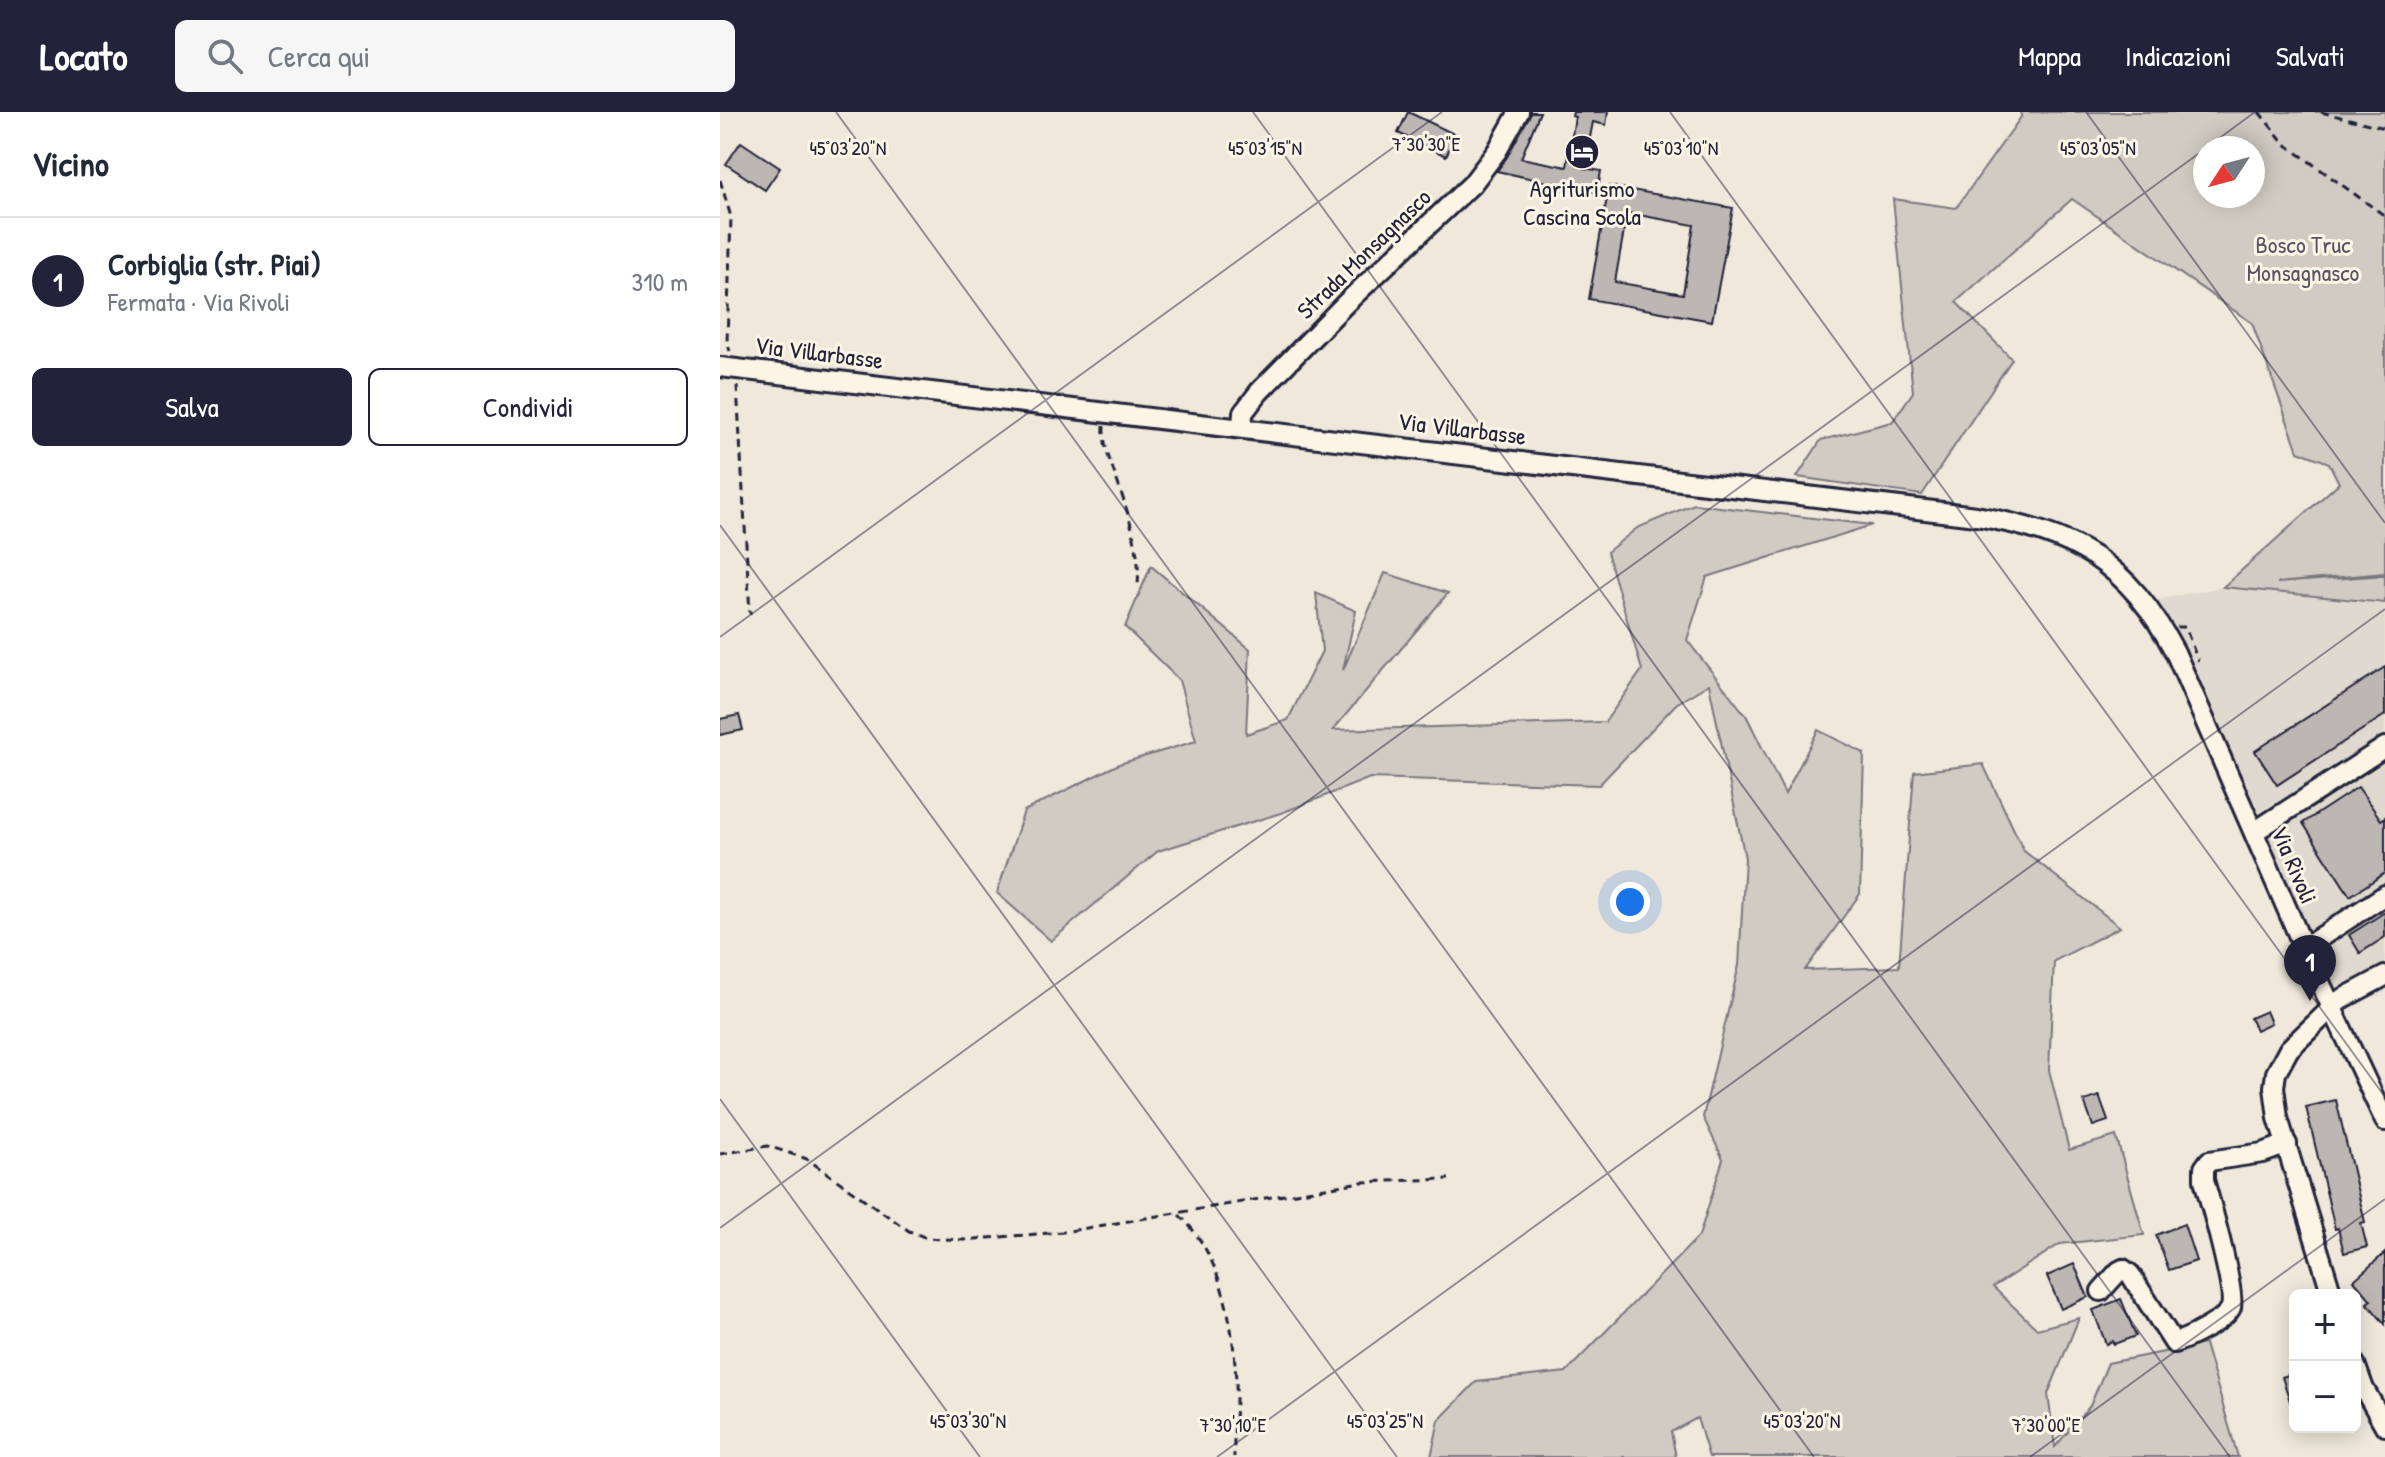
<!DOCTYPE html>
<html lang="it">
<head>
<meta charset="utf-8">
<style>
	:root { --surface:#fff; --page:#f6f6f7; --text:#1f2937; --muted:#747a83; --line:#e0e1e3; --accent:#22223b }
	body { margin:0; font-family:"Patrick Hand",sans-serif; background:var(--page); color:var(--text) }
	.controls { position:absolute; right:24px; bottom:24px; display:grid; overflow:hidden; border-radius:12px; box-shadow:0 4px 20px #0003 }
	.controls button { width:72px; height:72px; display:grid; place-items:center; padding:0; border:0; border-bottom:2px solid var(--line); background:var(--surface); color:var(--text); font:40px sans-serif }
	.compass { position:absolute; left:1473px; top:24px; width:72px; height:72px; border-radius:50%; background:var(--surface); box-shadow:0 4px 20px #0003; rotate:234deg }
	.you { position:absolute; left:910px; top:790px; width:28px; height:28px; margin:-20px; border:6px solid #fff; border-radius:50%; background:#1a73e8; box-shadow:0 0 0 12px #1a73e833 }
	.badge { display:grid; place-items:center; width:52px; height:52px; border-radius:50%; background:var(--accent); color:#fff; font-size:26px; font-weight:700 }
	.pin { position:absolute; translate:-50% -66px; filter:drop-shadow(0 2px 4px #0008) }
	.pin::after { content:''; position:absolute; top:42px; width:28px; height:24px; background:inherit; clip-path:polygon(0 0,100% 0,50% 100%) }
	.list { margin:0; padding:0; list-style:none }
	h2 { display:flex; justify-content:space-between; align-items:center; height:104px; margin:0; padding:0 32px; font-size:34px }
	h2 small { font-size:26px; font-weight:400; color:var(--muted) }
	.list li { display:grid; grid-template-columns:52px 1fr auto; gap:24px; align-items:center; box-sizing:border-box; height:128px; padding:0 32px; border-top:2px solid var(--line) }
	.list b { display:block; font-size:30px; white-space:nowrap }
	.list p { margin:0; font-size:26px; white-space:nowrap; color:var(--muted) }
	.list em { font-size:26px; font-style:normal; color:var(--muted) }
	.actions { display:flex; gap:16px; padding:24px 32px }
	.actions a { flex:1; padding:18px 0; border:2px solid var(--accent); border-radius:12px; text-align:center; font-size:28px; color:var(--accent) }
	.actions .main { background:var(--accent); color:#fff }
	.icon { flex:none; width:44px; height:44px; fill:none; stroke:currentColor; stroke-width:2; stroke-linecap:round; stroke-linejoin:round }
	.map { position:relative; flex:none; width:1665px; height:1345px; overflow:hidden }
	header { display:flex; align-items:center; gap:48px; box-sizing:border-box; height:112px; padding:0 40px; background:var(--accent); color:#fff }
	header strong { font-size:38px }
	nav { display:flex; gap:44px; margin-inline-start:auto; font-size:28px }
	.search { width:560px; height:72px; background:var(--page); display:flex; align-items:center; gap:20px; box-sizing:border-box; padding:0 28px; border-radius:12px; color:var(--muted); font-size:30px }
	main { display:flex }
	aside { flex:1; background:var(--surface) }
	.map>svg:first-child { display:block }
	.built { fill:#e0d9cf }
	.green { fill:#d1cbc3; stroke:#7a767f; stroke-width:2; fill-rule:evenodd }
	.building { fill:#bcb7b3; stroke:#22223b; stroke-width:2; fill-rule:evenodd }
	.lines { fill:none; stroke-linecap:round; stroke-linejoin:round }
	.minor-casing { stroke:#22223b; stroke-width:24 }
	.path { stroke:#22223b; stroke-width:3; stroke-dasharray:8 6; stroke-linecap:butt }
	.minor { stroke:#fcf5e5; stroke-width:18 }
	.ticks { fill:none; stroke:#22223b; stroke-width:2; stroke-opacity:0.45 }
	.labels { text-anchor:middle; stroke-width:6; stroke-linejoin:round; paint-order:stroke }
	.poi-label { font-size:24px; fill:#22223b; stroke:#fcf5e5 }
	.park-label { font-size:24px; fill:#575564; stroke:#fcf5e5 }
	.street-label { font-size:24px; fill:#22223b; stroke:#fcf5e5 }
	.ticks-label { font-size:20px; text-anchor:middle; fill:#22223b; stroke:#fcf5e5; stroke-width:6; stroke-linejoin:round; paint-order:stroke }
</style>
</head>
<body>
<header>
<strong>Locato</strong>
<div class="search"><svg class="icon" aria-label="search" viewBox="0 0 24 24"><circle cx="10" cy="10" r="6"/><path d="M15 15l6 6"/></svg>Cerca qui</div>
<nav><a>Mappa</a><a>Indicazioni</a><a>Salvati</a></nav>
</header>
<main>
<aside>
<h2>Vicino<small></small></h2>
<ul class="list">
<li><span class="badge">1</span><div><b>Corbiglia (str. Piai)</b><p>Fermata · Via Rivoli</p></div><em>310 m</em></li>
</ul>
<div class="actions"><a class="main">Salva</a><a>Condividi</a></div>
</aside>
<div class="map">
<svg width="1665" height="1345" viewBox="0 0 1665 1345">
	<rect width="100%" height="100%" fill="#efe8db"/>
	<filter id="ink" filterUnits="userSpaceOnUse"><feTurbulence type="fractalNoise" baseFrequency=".0125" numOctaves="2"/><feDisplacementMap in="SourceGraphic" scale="16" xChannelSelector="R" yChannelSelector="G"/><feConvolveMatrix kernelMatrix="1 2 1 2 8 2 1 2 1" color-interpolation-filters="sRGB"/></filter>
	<g filter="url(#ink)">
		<!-- built -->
		<path class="built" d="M1503,475L1665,491V880L1604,906L1435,488Z"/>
		<!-- green -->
		<g class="green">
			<path d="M1301,0H1665V461L1557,471L1665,463V491L1503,475L1619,371L1609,351L1578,339L1532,211L1352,87L1236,190L1292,247L1202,383L1077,365L1101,328L1172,310L1193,280L1173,87L1236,96L1301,5ZM1485,36H1533V84H1485Z"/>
			<path d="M974,392L1152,413L987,465L967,528L1027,605L1065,682L1098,618L1144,641L1140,782L1085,858L1179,855L1194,660L1263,652L1304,739L1400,815L1334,849L1329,958L1349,1038L1396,1024L1424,1123L1340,1132L1273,1175L1317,1217L1359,1206L1328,1282L1335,1335L1370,1294L1388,1251L1485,1232L1518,1345H989L977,1306L951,1320L956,1345H711L719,1308L756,1270L846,1260L979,1124L1003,1047L983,1005L1019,853L1025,746L989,572L956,592L879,673L650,666L564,700L438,739L331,829L277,781L304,699L399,652L476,629L459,568L405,515L431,454L530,537L526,622L568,608L602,539L596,481L636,499L623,558L665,461L728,481L613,618L885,610L922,558L887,440L917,416Z"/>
		</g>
		<!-- building -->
		<g class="building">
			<path d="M688,0L736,23L726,44L678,21Z"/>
			<path d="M811,0H820L801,46L847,55L855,5L852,4L853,0H888L886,13L873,10L864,56L881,59L877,81L777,59L787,45Z"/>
			<path d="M21,30L60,56L45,78L6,52Z"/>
			<path d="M889,74L1013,96L992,209L869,187ZM907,101L974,113L963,182L895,170Z"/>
			<path d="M1665,555V603L1557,673L1535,639Z"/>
			<path d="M19,603L23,618L0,623V607Z"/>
			<path d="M1638,675L1661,708L1665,705V761L1630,784L1583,711Z"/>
			<path d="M1665,800V825L1640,841L1629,823Z"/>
			<path d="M1546,899L1551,911L1536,918L1530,906Z"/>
			<path d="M1379,984L1388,1009L1373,1014L1364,989Z"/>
			<path d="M1616,988L1645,1110L1641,1111L1647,1135L1624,1141L1618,1116L1615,1117L1586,995Z"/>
			<path d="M1464,1112L1476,1149L1449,1158L1436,1123Z"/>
			<path d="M1665,1141V1212L1647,1191L1651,1188L1634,1168Z"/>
			<path d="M1354,1152L1368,1185L1341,1197L1327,1164Z"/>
			<path d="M1401,1187L1416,1224L1394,1232L1392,1229L1386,1232L1373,1198Z"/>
			<path d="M1575,1261V1298H1573L1562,1265Z"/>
		</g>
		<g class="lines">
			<!-- minor casing -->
			<g class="minor-casing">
				<g id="minor">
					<path d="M0,255L1256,404C1355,421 1407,450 1455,540L1584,836L1665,1009"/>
					<path d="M522,315L523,301L539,280L626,191L752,72L777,39L799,0"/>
					<path d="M1534,720L1665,635"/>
					<path d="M1584,836L1665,783"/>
					<path d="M1381,1179L1399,1159L1403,1157L1410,1162L1454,1231C1467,1227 1507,1208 1511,1195C1516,1180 1490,1089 1484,1068V1056L1489,1049L1543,1041L1567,1032"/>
					<path d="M1612,1183L1558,1006L1554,975L1556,961L1569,937L1620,888L1665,864"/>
					<path d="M1635,1252L1644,1277L1665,1314"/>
				</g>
			</g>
			<!-- path -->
			<g class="path">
				<path d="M1539,0L1565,32L1665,104"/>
				<path d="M1601,0L1665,16"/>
				<path d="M0,68L11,105L7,230L10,239"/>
				<path d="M17,274L30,502"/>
				<path d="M384,314C383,332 389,346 395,363C407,397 421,437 418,473"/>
				<path d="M1457,515H1465L1478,549"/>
				<path d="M0,1042L48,1034L87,1047L189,1119L207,1126L243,1128L343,1120L641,1070L729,1067"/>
				<path d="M459,1103C502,1142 514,1214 516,1270C517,1295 513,1320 514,1345"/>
			</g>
			<!-- minor -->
			<use href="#minor" class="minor"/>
		</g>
	</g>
	<!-- ticks -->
	<path class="ticks" d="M116,0L1094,1345M533,0L1510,1345M950,0L1665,985M1366,0L1665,411M1486,36L1535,0M0,413L677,1345M0,525L722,0M0,987L260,1345M0,1116L1485,37M497,1345L1665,497M1310,1345L1665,1087"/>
	<!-- icons -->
	<defs>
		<g id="hotel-disc" transform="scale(1.8)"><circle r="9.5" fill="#22223b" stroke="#fcf5e5"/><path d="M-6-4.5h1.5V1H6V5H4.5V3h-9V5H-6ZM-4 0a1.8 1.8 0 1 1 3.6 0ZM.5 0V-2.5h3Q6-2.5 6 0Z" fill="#fff"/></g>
	</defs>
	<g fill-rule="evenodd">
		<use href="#hotel-disc" x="862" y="40"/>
	</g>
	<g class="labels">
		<!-- poi labels -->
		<g class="poi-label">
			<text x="862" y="85">Agriturismo<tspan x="862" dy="28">Cascina Scola</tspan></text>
		</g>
		<!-- park labels -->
		<g class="park-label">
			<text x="1583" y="141">Bosco Truc<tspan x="1583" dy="28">Monsagnasco</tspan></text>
		</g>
		<!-- street labels -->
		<g class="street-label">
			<text transform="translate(644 142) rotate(-44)" y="8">Strada Monsagnasco</text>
			<text transform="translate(99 241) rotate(7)" y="8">Via Villarbasse</text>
			<text transform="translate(742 317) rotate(7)" y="8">Via Villarbasse</text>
			<text transform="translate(1574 753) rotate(67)" y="8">Via Rivoli</text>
		</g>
	</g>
	<g class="ticks-label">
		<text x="706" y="39">7°30'30"E</text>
		<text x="128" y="43">45°03'20"N</text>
		<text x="545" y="43">45°03'15"N</text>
		<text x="961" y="43">45°03'10"N</text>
		<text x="1378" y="43">45°03'05"N</text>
		<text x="248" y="1316">45°03'30"N</text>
		<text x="665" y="1316">45°03'25"N</text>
		<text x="1082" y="1316">45°03'20"N</text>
		<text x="513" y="1320">7°30'10"E</text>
		<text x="1326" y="1320">7°30'00"E</text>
	</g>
</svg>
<div class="controls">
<button>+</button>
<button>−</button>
</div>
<svg class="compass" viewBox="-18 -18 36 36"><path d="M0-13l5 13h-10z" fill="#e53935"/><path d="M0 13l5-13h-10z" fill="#747a83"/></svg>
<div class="you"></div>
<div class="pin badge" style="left:1590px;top:889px">1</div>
</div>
</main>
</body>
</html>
